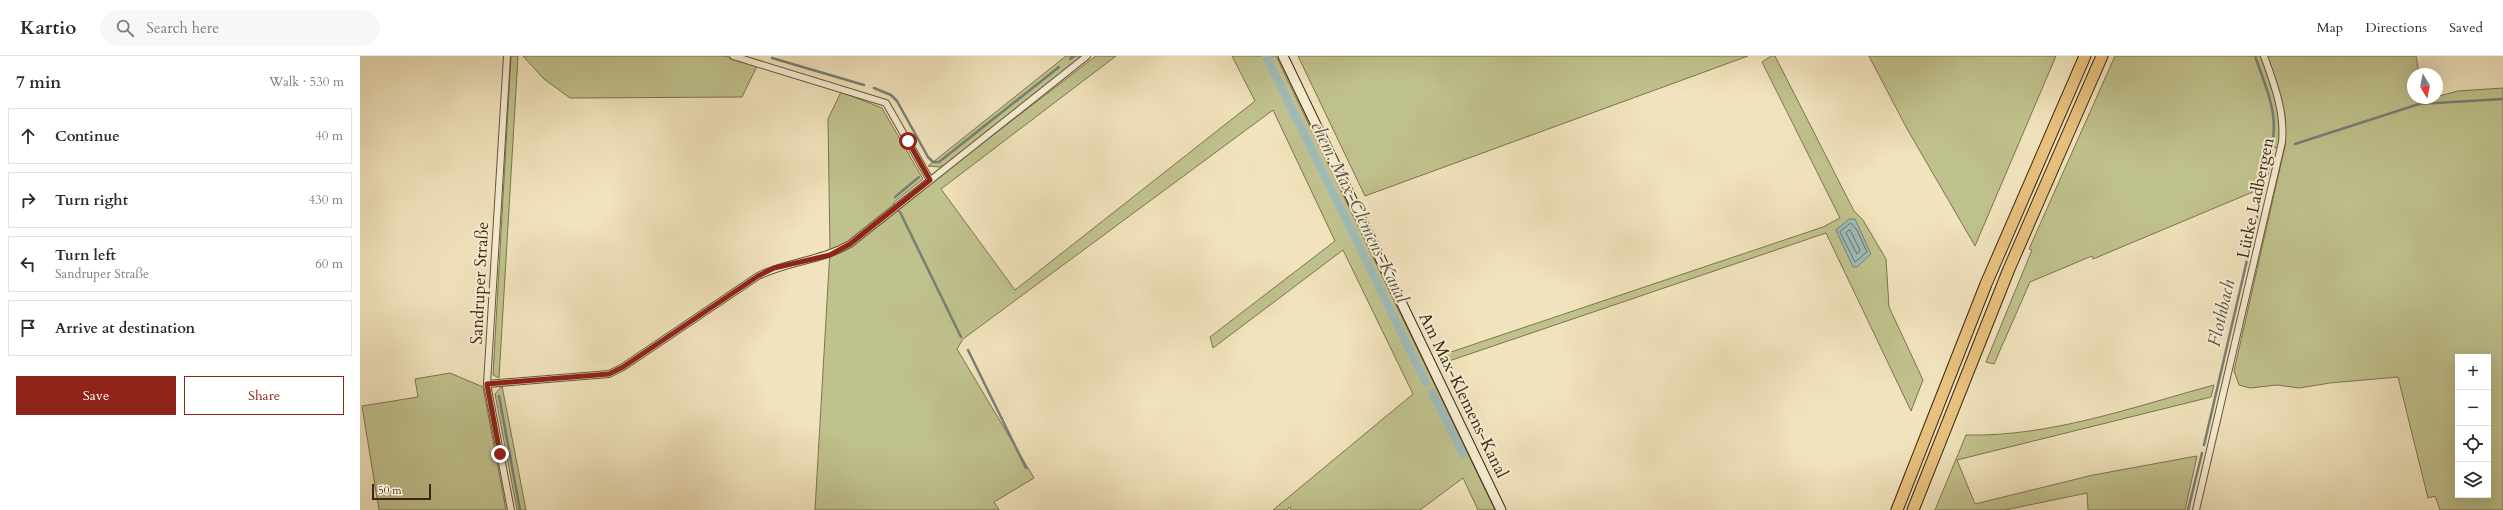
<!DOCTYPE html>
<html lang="en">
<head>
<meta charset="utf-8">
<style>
	:root { --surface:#fff; --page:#f7f7f7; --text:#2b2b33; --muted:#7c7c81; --line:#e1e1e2; --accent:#8f2418 }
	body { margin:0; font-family:Cardo,serif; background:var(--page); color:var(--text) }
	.controls { position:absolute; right:12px; bottom:12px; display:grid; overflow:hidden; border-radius:0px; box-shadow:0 4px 16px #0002 }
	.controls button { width:36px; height:36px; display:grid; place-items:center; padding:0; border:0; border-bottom:1px solid var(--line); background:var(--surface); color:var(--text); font:20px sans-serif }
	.compass { position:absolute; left:2047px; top:12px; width:36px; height:36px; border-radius:50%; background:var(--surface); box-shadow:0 4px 16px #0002; rotate:170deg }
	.scale { position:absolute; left:12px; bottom:10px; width:59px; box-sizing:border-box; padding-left:4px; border:2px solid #3a2710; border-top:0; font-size:11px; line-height:14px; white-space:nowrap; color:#3a2710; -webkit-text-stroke:3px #f6edd4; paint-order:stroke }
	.stop { position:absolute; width:12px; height:12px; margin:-9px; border:3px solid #8f2418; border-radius:50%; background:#fff }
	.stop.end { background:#8f2418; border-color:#fff; box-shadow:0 1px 4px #0008 }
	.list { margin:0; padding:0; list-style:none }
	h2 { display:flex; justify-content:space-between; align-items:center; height:52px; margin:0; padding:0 16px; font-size:17px }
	h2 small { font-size:13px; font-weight:400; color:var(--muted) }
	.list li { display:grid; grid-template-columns:26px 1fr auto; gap:12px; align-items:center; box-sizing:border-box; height:56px; margin:0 8px 8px; padding:0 8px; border:1px solid var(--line); border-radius:0px }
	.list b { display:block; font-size:15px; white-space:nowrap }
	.list p { margin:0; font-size:13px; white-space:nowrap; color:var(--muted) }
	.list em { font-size:13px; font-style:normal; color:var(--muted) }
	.actions { display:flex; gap:8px; padding:12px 16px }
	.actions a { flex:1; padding:9px 0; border:1px solid var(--accent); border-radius:0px; text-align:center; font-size:14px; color:var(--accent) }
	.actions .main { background:var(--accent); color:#fff }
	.icon { flex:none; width:22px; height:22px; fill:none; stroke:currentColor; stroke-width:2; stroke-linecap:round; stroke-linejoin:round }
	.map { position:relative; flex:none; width:2143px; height:454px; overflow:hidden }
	header { display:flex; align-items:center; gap:24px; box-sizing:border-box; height:56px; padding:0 20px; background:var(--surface); border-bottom:1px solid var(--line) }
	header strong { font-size:19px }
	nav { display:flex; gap:22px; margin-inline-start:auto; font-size:14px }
	.search { width:280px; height:36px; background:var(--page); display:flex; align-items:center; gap:10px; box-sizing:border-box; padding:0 14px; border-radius:22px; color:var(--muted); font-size:15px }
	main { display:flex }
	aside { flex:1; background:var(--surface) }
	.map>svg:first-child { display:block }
	.green { fill:#c0c28d; stroke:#7d744e; fill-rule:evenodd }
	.water { fill:#9fbcbb; stroke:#778077 }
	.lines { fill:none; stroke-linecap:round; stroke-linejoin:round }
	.shore { stroke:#6c7266; stroke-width:1 }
	.stream { stroke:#778077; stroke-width:2.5 }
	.canal { stroke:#9fbcbb; stroke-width:8 }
	.street-casing { stroke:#68563b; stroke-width:8 }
	.secondary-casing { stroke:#3a2710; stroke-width:11 }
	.highway-casing { stroke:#3a2710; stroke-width:13 }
	.street { stroke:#f6edd4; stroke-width:6 }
	.secondary { stroke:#f6edd4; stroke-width:9 }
	.highway { stroke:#e8c27e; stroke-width:11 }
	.route { stroke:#8f2418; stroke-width:5 }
	.labels { text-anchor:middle; stroke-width:4; stroke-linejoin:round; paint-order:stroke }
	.street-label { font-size:17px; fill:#3a2710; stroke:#f6edd4 }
	.water-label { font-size:18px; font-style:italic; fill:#585443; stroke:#f6edd4 }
</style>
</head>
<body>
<header>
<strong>Kartio</strong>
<div class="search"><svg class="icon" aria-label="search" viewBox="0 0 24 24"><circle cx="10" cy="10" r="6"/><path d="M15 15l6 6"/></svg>Search here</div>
<nav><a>Map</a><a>Directions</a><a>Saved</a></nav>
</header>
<main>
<aside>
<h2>7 min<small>Walk · 530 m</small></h2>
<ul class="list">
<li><svg class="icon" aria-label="ahead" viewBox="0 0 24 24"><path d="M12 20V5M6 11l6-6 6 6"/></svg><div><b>Continue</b></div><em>40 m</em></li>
<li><svg class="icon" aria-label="right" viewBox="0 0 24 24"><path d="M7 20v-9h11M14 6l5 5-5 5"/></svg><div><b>Turn right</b></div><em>430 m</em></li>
<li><svg class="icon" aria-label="left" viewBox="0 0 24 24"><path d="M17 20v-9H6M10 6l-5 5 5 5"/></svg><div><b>Turn left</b><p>Sandruper Straße</p></div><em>60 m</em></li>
<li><svg class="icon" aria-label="arrive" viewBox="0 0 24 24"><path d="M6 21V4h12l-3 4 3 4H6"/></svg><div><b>Arrive at destination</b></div></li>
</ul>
<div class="actions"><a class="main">Save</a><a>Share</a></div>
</aside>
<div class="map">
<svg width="2143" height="454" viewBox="0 0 2143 454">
	<rect width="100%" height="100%" fill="#f1e3bd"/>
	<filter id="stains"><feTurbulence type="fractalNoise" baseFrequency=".005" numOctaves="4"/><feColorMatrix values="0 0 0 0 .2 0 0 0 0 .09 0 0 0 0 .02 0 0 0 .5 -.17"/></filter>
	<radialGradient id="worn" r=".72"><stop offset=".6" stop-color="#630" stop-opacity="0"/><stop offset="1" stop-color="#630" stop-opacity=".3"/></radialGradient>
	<!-- green -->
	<g class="green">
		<path d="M151,0H158L139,322L133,319Z"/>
		<path d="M163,0H365L397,10L382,41L210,42L184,23Z"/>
		<path d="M706,0H722L586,108L580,111L568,110Z"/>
		<path d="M736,0H756L581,133L655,234L895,45L872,0H916L1135,454H1118L1103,422L1060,454H931L930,451L927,454H913L1053,338L983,194L853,292L850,281L975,185L913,54L603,283L597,293L674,422L634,446L639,454H455L470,194L468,63L481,36L522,52L563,123L533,147L538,156L541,150Z"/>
		<path d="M938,0H1388L1005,140Z"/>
		<path d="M1411,0H1415L1494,155L1503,164L1526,203L1529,251L1563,324L1551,355L1466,177L1086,306L1082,299L1463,171L1480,162L1402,6Z"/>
		<path d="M1509,0H1696L1615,190L1546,71Z"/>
		<path d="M1755,0H1901L1915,40L1921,65L1919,94L1910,88L1900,133L1733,203L1732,200L1670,226L1634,308L1626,306L1672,194L1669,193Z"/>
		<path d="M1907,0H2056L2059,18H2053V42H2064V44L2098,35L2143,32V454H2080L2075,440L2068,442L2038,321L1970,327L1939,332L1917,329L1890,332L1879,329L1874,315L1925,90V59ZM2098,301H2128V439H2098Z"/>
		<path d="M90,317L123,331L146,454H19L2,350L58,341L55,323Z"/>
		<path d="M1854,329L1851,341L1597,404L1615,448L1733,419L1837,400L1825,454H1728L1727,437L1645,454H1575L1606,379C1690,381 1773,351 1854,329Z"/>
		<path d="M142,330L166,454H157L135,338Z"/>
	</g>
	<!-- water -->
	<path class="water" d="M1489,163H1495L1511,198L1497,211H1493L1476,174Z"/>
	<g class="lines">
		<!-- shore -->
		<g class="shore">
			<path d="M1491,167L1497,174L1507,196L1495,206L1480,176Z"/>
			<path d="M1490,174L1500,194L1497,198L1486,177Z"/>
		</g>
		<!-- stream -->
		<g class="stream">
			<path d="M1895,0C1914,53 1920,64 1907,120"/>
			<path d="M412,2L504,29"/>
			<path d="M710,3L714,0"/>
			<path d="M514,32L531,39L537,45L568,101L573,106H579L699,11"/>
			<path d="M1935,88L2059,48L2143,43"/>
			<path d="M535,141L559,121"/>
			<path d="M540,156L601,281"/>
			<path d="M608,294L666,412"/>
			<path d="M139,340L160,454"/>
			<path d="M1844,389L1904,131"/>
			<path d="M1828,454L1842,397"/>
		</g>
		<!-- canal -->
		<g class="canal">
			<path d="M906,0L1066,327"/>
			<path d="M1072,337L1103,398"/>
		</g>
		<!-- street casing -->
		<g class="street-casing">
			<g id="street">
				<path d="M147,0L127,328L151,454"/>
				<path d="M373,0L526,47L570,124"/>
				<path d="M127,328L249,318L263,311L398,220C429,205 460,205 490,188L727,0"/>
				<path d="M1836,454L1922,86C1925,56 1914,28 1904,0"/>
			</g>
		</g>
		<!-- secondary casing -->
		<g class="secondary-casing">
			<path id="secondary" d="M923,0L1141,454"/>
		</g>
		<!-- highway casing -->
		<g class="highway-casing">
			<g id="highway">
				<path d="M1537,454L1626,228L1725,0"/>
				<path d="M1553,454L1649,213L1742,0"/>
			</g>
		</g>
		<!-- street -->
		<use href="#street" class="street"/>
		<!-- secondary -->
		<use href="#secondary" class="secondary"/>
		<!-- highway -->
		<use href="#highway" class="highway"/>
	</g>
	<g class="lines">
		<!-- route -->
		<path class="route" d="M140,398L127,328L249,318L263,311L398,220L414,212L470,199L490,188L570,124L548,85"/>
	</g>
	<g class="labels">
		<!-- street labels -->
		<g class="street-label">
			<text transform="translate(1895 142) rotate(-78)" y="6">Lütke Ladbergen</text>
			<text transform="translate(119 227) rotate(-87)" y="6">Sandruper Straße</text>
			<text transform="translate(1104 339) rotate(64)" y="6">Am Max-Klemens-Kanal</text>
		</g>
		<!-- water labels -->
		<g class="water-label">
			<text transform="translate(1000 156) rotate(64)" y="6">ehem. Max-Clemens-Kanal</text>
			<text transform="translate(1861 257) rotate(-77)" y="6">Flothbach</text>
		</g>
	</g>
	<rect width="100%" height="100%" filter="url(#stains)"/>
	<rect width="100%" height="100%" fill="url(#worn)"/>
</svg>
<div class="controls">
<button>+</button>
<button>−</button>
<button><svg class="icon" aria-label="locate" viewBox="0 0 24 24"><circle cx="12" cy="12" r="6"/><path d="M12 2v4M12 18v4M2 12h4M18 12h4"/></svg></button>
<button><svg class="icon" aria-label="layers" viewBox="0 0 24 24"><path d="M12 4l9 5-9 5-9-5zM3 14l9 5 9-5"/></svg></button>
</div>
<svg class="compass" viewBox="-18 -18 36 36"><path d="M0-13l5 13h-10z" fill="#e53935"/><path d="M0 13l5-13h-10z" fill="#7c7c81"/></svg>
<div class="scale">50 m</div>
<div class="stop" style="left:548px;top:85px"></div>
<div class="stop end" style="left:140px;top:398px"></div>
</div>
</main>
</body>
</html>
